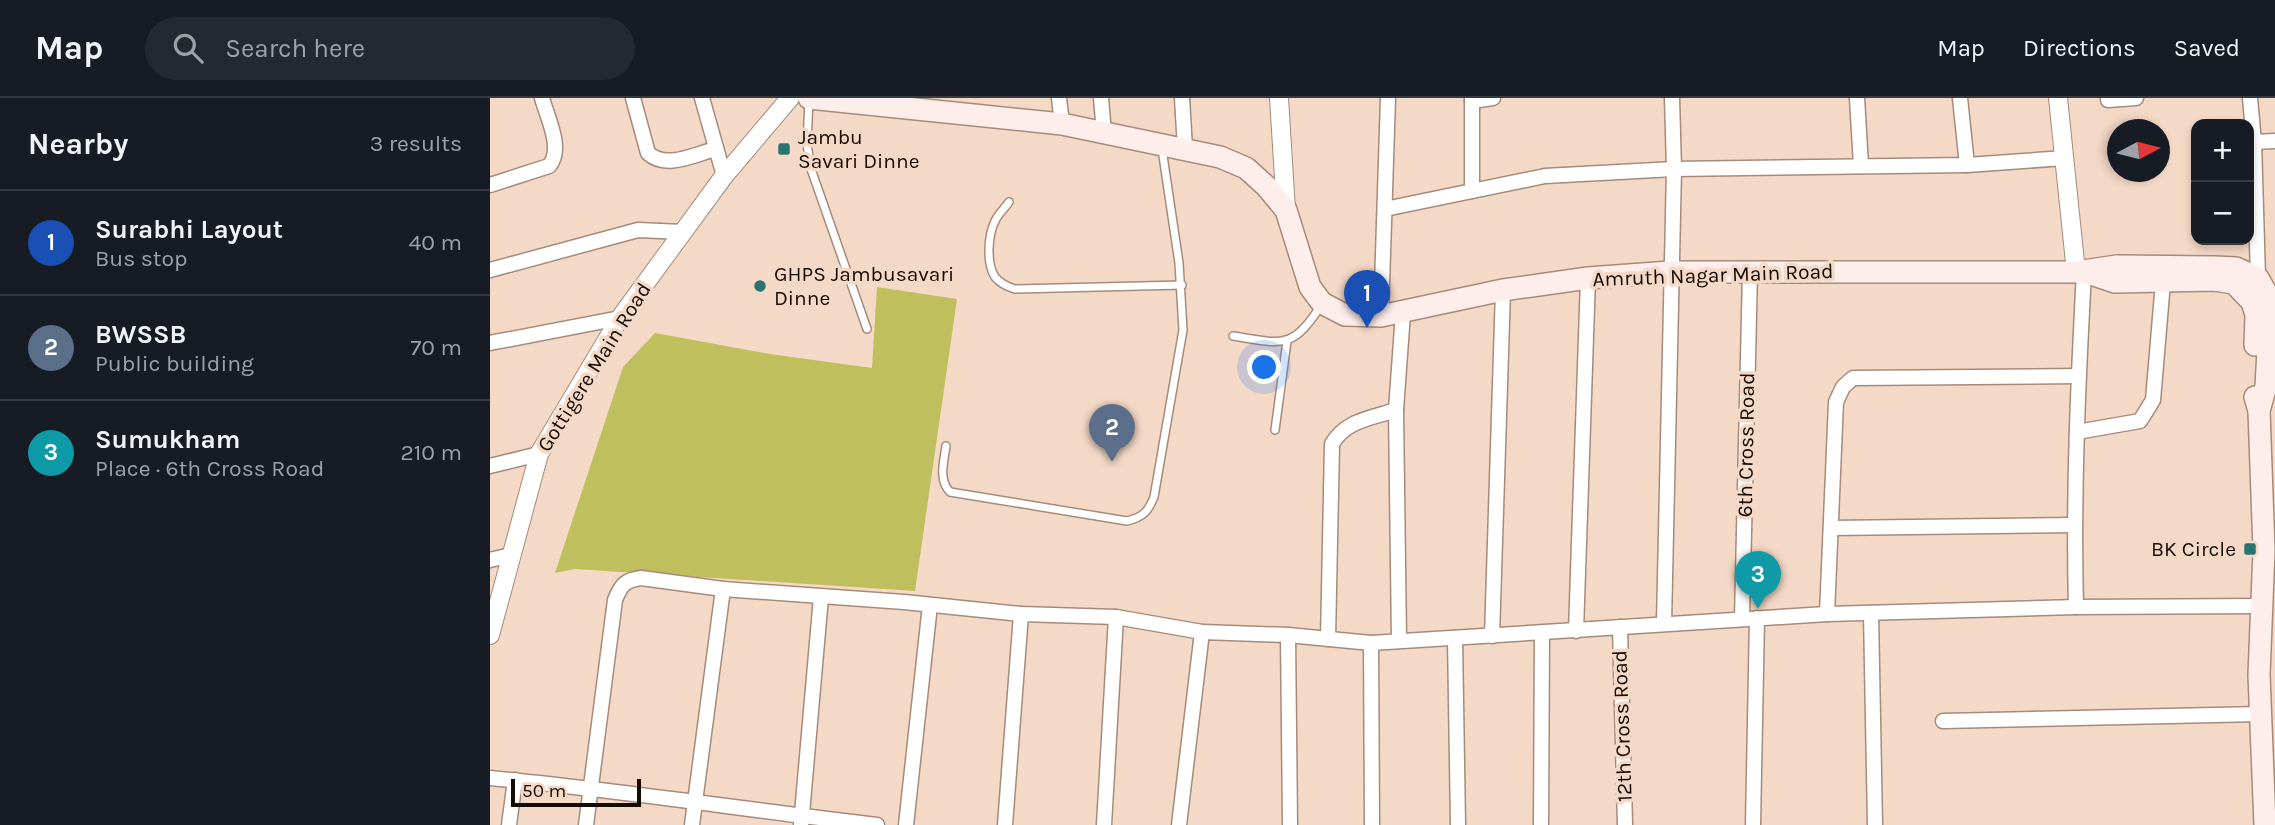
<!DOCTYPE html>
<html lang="en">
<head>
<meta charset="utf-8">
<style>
	:root { --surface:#171b24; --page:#242831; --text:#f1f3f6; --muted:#9ea1a6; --line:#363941; --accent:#297370 }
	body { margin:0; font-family:Karla,sans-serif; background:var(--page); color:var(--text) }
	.controls { position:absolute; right:21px; top:21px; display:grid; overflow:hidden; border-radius:14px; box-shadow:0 4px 10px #0003 }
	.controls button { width:63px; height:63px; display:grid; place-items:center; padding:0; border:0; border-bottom:2px solid var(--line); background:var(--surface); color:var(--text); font:35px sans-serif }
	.compass { position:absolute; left:1617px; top:21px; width:63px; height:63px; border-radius:50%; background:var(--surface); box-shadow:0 4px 10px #0003; rotate:83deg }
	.scale { position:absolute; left:21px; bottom:18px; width:130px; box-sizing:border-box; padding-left:7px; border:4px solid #140b05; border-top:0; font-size:19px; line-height:24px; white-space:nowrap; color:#140b05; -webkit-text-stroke:5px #f5d9c7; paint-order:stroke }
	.you { position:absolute; left:775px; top:270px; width:24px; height:24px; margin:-18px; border:5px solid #fff; border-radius:50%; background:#1a73e8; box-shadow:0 0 0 10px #1a73e833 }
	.badge { display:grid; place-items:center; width:46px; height:46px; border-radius:50%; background:var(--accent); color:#fff; font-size:23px; font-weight:700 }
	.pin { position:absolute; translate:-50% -58px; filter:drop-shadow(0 2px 4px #0008) }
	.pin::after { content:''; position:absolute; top:37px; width:24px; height:21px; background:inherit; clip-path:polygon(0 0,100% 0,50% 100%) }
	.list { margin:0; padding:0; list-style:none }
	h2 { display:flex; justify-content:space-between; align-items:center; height:91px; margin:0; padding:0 28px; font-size:30px }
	h2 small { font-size:23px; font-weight:400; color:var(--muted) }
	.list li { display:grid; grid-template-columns:46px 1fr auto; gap:21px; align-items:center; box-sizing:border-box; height:105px; padding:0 28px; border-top:2px solid var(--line) }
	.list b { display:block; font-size:26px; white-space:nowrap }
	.list p { margin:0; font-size:23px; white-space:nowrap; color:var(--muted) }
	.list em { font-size:23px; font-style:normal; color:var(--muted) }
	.icon { flex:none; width:38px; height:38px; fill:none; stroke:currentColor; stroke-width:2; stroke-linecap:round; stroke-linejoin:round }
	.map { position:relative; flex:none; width:1785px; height:727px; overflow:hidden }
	header { display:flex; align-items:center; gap:42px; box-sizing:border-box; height:98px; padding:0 35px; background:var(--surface); border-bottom:2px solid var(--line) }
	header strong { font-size:33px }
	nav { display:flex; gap:38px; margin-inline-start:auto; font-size:24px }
	.search { width:490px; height:63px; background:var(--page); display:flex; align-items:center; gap:18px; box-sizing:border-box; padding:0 24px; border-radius:38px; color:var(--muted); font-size:26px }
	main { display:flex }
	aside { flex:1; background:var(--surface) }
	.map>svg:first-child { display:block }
	.green { fill:#bfbf5e }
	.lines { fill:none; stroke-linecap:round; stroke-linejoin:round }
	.service-casing { stroke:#a58b7b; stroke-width:10 }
	.minor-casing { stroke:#a58b7b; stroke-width:17 }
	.tertiary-casing { stroke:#a58b7b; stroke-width:20 }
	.secondary-casing { stroke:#a58b7b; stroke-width:24 }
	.service { stroke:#fff; stroke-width:7 }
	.minor { stroke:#fff; stroke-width:14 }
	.tertiary { stroke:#fff; stroke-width:18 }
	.secondary { stroke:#fdeeec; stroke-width:21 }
	.poi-dot { fill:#297370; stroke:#f5d9c7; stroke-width:2.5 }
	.labels { text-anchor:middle; stroke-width:7; stroke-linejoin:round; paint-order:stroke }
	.poi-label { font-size:21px; fill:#140b05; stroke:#f5d9c7; text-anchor:start }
	.street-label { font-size:21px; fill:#140b05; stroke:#f5d9c7 }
</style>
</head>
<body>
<header>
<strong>Map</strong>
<div class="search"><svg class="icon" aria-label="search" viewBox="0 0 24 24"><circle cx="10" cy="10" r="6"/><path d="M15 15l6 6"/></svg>Search here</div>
<nav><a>Map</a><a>Directions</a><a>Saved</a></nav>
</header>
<main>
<aside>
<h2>Nearby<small>3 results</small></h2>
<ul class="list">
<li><span class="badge" style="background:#1a4fb4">1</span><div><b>Surabhi Layout</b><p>Bus stop</p></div><em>40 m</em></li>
<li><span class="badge" style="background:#5c6f8a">2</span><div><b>BWSSB</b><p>Public building</p></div><em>70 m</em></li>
<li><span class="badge" style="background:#0f9aa8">3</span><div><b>Sumukham</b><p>Place · 6th Cross Road</p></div><em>210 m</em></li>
</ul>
</aside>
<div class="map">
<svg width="1785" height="727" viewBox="0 0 1785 727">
	<rect width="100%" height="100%" fill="#f5d9c7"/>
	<!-- green -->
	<path class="green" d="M387,189L467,201L425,493L85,471L65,475L133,269L165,235L280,256L382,270Z"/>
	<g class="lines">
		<!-- service casing -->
		<g class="service-casing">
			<g id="service">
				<path d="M319,1L317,46L321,71L377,231"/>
				<path d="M519,104C515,110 508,116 505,123C498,137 496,165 505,179C510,185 518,189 525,191L692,187"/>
				<path d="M743,238C794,246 802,252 832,206"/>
				<path d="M785,332L797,243"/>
				<path d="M456,348C454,363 448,382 460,394L637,423C653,419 658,414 664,399L693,232L689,165L672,51"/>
			</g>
		</g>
		<!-- minor casing -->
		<g class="minor-casing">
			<g id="minor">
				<path d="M143,0L158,55C176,72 205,56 226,51"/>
				<path d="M212,0L234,78"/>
				<path d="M569,0L572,26"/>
				<path d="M611,0L614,35"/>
				<path d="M692,0L695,51"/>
				<path d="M1367,0L1371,68"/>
				<path d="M1470,0L1477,67"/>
				<path d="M1760,0L1764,44L1768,180"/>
				<path d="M1618,2L1646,0"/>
				<path d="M982,3L1003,0"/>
				<path d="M1764,44L1785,43"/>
				<path d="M0,87L59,68C74,51 57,19 52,0"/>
				<path d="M982,93V0"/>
				<path d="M895,111L1055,78L1184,71L1477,67L1575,60"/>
				<path d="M0,172L148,132L193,134"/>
				<path d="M891,218L898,0"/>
				<path d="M0,245L130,220"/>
				<path d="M1587,334L1650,323L1663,302L1673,184"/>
				<path d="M0,368L49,356"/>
				<path d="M1341,430L1584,427"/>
				<path d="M0,462L21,457"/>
				<path d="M1586,509C1583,397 1588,286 1594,174"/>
				<path d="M1381,515L1385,727"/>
				<path d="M1337,516L1346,304L1353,289L1363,280L1588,278"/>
				<path d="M1252,521L1260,173"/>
				<path d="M1174,525L1184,71L1182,0"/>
				<path d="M1130,529L1135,727"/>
				<path d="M1086,533L1098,180"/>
				<path d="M798,537L800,727"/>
				<path d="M1002,538L1013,192"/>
				<path d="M965,540L968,727"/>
				<path d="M838,541L842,346C856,322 882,320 906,312"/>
				<path d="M909,543L906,312L913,215"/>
				<path d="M881,545L882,727"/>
				<path d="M1453,623L1770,616"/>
				<path d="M0,680C129,692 258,712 387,727"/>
				<path d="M19,727L25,682"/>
				<path d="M96,727L125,502C131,487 135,482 151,480L233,491L414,504L531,516L626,519L712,534"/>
				<path d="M202,727L233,491"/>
				<path d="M311,727L331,499"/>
				<path d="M416,727L440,507"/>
				<path d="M515,727L531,516"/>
				<path d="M614,727L626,519"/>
				<path d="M689,727L712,534L798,537L881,545L1337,516L1586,509L1773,508"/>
				<path d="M1051,727L1052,535"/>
				<path d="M1263,727L1267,520"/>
			</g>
		</g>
		<!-- tertiary casing -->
		<g class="tertiary-casing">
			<g id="tertiary">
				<path d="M789,0L796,112"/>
				<path d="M1568,0L1586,174"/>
				<path d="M0,537L49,356L130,220L234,78L300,0"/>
			</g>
		</g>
		<!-- secondary casing -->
		<g class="secondary-casing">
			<g id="secondary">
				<path d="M319,0L572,26L730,59L756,70L776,88L796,112L820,189L832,205L855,217L891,218L1013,192L1098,180L1180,174H1586L1627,168L1724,169L1746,170L1768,180L1779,200L1780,217L1776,288L1769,313"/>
				<path d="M1598,175L1625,184L1724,182L1744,185L1762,204L1766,217L1765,247"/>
				<path d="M1765,299L1769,313L1774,452L1769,577L1775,727"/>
			</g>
		</g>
		<!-- service -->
		<use href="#service" class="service"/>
		<!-- minor -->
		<use href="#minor" class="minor"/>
		<!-- tertiary -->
		<use href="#tertiary" class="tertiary"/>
		<!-- secondary -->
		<use href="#secondary" class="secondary"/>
	</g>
	<!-- markers -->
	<g class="poi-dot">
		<rect x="287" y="44" width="14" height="14" rx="3.5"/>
		<circle cx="270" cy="188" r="7"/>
		<rect x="1753" y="444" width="14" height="14" rx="3.5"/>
	</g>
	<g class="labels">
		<!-- poi labels -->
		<g class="poi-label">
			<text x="308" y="46">Jambu<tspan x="308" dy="24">Savari Dinne</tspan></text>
			<text x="284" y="183">GHPS Jambusavari<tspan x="284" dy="24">Dinne</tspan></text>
			<text x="1746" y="458" text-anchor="end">BK Circle</text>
		</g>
		<!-- street labels -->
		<g class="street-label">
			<text transform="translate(1223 177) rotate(-2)" y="7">Amruth Nagar Main Road</text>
			<text transform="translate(104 269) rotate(-58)" y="7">Gottigere Main Road</text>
			<text transform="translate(1256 347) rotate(-89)" y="7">6th Cross Road</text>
			<text transform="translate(1132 628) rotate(-92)" y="7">12th Cross Road</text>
		</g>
	</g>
</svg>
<div class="controls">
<button>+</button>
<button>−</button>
</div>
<svg class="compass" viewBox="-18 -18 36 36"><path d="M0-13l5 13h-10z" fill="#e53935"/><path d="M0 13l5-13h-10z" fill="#9ea1a6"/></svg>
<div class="scale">50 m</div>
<div class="you"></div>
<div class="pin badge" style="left:877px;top:230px;background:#1a4fb4">1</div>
<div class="pin badge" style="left:622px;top:364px;background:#5c6f8a">2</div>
<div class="pin badge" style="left:1268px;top:511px;background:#0f9aa8">3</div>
</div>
</main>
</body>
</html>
